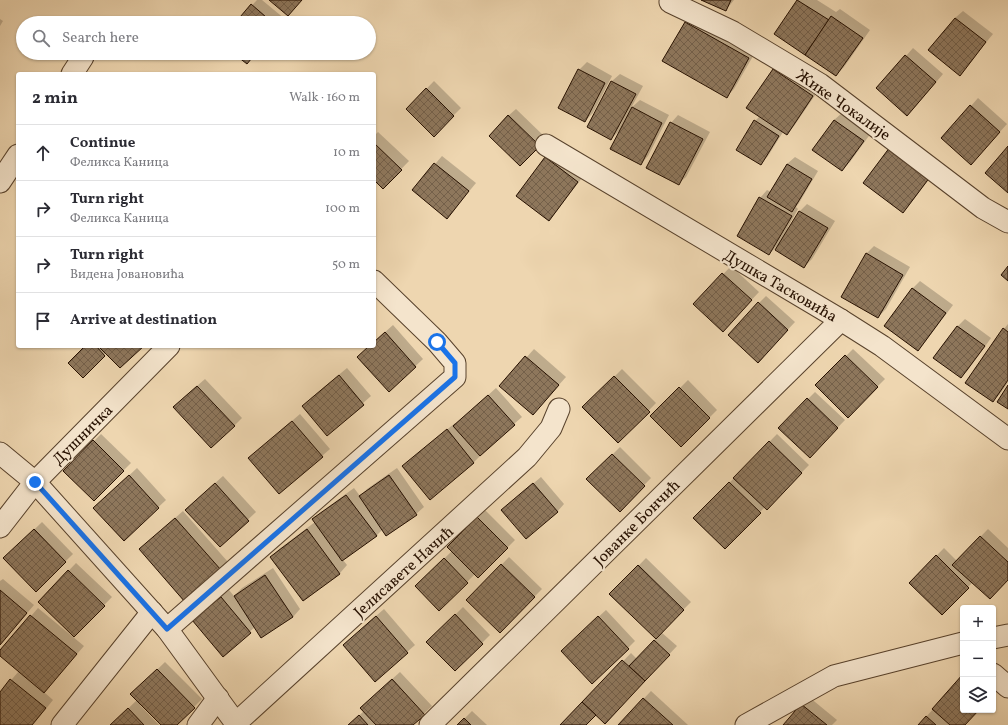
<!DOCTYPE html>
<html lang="en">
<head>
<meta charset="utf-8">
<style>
	:root { --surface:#fff; --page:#f2f2f3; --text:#2b2b33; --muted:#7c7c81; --line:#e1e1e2 }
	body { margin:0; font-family:Vollkorn,serif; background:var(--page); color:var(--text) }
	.controls { position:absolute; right:12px; bottom:12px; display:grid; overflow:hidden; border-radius:4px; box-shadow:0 1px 3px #0004 }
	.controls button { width:36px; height:36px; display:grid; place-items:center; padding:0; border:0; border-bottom:1px solid var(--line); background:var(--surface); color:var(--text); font:20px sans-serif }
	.stop { position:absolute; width:12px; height:12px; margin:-9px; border:3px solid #1a73e8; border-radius:50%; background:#fff }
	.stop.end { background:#1a73e8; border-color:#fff; box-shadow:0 1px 4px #0008 }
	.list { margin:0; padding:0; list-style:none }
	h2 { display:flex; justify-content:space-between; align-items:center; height:52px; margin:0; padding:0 16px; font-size:17px }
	h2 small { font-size:13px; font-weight:400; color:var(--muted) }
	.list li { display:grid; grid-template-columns:26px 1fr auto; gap:12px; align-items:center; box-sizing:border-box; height:56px; padding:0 16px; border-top:1px solid var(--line) }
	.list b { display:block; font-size:15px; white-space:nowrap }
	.list p { margin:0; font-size:13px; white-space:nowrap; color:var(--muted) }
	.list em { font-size:13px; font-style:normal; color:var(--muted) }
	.icon { flex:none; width:22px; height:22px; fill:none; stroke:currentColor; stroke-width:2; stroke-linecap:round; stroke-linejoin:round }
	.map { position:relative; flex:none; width:1008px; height:725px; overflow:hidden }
	.search { position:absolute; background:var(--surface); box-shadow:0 1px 3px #0004; left:16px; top:16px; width:360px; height:44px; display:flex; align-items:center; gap:10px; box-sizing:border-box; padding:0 14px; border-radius:22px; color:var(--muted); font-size:15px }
	.panel { position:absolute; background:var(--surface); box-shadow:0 1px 3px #0004; left:16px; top:72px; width:360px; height:276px; border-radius:4px }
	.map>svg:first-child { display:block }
	.shadow { fill:#0003 }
	.building { fill:url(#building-cross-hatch); stroke:#261000 }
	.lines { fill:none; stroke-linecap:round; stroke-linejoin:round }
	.street-casing { stroke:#58422c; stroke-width:23 }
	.street { stroke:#f4e4cc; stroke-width:21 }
	.route { stroke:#1a73e8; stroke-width:5 }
	.labels { text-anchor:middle; stroke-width:4; stroke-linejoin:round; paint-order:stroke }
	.street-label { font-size:16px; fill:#261000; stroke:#f4e4cc }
</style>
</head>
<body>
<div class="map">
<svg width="1008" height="725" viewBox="0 0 1008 725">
	<defs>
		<pattern id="building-cross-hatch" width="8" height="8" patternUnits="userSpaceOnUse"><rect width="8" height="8" fill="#8e775c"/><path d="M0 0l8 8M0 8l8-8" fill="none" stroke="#74604a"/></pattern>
	</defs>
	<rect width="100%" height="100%" fill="#eed6b0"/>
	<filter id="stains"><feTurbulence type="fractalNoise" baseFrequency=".005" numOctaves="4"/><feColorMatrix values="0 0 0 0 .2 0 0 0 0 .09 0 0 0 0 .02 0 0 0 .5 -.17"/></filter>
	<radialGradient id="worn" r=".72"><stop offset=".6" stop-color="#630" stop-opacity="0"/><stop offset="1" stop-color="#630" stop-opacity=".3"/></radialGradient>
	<!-- shadow -->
	<g class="shadow">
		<path d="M257,0H262L285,19L282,23H236Z"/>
		<path d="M703,0H734L726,10Z"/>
		<path d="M798,0H817L836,12L840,9L870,30L844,67L836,75L776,34Z"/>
		<path d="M963,11L993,34L960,74L955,18Z"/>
		<path d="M693,15L756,51L734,89L727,96L664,61L686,22Z"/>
		<path d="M0,19L3,21L0,26Z"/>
		<path d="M913,48L943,74L915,107L906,56Z"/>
		<path d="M587,62L612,76L593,113L585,121L579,70Z"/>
		<path d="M781,62L820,88L794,126L786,134L783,132L768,156L761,164L755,121L760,116L773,70Z"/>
		<path d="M620,74L643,86L631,108L640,100L669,115L648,156L641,164L621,129L611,139L588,126L612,81Z"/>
		<path d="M434,81L461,108L434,135L407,109Z"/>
		<path d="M978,98L1007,124L978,156L971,106Z"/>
		<path d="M516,109L546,138L520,164L508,116Z"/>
		<path d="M842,113L871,133L850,162L842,170L834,120Z"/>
		<path d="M678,115L710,132L686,177L678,184L671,123Z"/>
		<path d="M378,132L409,161L383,188L374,179V136Z"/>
		<path d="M898,140L937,169L910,204L903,212Z"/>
		<path d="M554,150L585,174L556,212L549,219L546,158Z"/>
		<path d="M442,156L476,183L447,218L413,190Z"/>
		<path d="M795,157L818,171L799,203L796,207L798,209L788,227L790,228L800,211L807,204L835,221L812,259L804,267L779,244L769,254L760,198L767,190L771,192L787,164Z"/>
		<path d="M874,246L910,267L886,309L878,317L866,254Z"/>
		<path d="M731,266L759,292L730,323L695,304Z"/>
		<path d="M920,281L953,305L925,342L917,350L885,326L913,288Z"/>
		<path d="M766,296L795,322L765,354L759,303Z"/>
		<path d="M965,319L991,338L968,370L961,377L935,358L958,326Z"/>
		<path d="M1008,324V382L1000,394L993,401L1004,329Z"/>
		<path d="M393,325L423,359L389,391L370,346H374V342Z"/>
		<path d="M86,346H142L106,353L83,376Z"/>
		<path d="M534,349L566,377L540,406L501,386Z"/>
		<path d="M853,349L885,379L848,416L817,385Z"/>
		<path d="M347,368L371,396L328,434L311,398Z"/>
		<path d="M622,369L656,403L618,442L584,407Z"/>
		<path d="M205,379L242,418L234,426L182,399Z"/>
		<path d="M688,380L717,410L681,446L652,416Z"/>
		<path d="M496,388L522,417L480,454L481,455L474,462L430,499L411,459L455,423L456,424Z"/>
		<path d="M815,392L845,420L817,449L808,399Z"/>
		<path d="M300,414L330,449L322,456L249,458Z"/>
		<path d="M101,434L131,463L94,500L64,471Z"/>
		<path d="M777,434L809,465L767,508L765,507L725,548L695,518Z"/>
		<path d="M620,447L651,478L620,510L588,479Z"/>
		<path d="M137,468L166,500L124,539L102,501Z"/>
		<path d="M397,468L424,507L416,514L383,529L376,536L343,560L347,565L340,573L303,600L271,557L279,549L315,522L314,519L321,512L354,488L360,496L367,489Z"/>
		<path d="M223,476L256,512L220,546L194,502Z"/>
		<path d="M541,477L564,504L557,512L510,503Z"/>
		<path d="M485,510L515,540L478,577L475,574L467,582L416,586L452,551L448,547Z"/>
		<path d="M183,511L228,562L221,569L148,542Z"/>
		<path d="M42,522L73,554L36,590L5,558Z"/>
		<path d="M988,529L1008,548V580L973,582L942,614L910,583L944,548L957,561Z"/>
		<path d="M509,557L542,589L500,632L468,600Z"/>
		<path d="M646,558L691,602L661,632L677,646L612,715L596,714L585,725H561L631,653L637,659L656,638L611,594Z"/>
		<path d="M76,563L112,597L74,636L39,602Z"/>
		<path d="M273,568L300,609L293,617L255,627L223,655L201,613L229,590L234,596L242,588Z"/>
		<path d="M3,579L34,605L0,645V581Z"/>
		<path d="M463,607L490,635L455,670L428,642Z"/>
		<path d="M38,608L84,646L44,692L53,700L33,725H0V693L19,671L0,655V652Z"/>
		<path d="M384,609L415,645L375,680L352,637Z"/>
		<path d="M606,610L635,641L628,648L570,643Z"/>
		<path d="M165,662L202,699L176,725H162L141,704L140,705L159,725H111L137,700L132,694Z"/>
		<path d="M400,672L432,706L412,725H349L364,711L369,700Z"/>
		<path d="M963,675V710H978L965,725H919Z"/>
		<path d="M651,691L688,725H619Z"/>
		<path d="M809,697L837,720L832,725H785Z"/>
		<path d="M472,711L487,725H458Z"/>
	</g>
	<!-- building -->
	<g class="building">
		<path d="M269,0H302L288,16Z"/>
		<path d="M701,0H731L726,11Z"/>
		<path d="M797,0L829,20L805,55L774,34Z"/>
		<path d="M251,4L273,23H235Z"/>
		<path d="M831,16L863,38L836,76L805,55Z"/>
		<path d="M955,18L986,42L960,76L928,50Z"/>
		<path d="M685,22L749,58L727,98L662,61Z"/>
		<path d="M233,53H256L247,64Z"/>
		<path d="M905,55L936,82L907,116L876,88Z"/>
		<path d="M578,69L605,83L585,122L558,108Z"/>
		<path d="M773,69L813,96L787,135L746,108Z"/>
		<path d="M611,81L636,94L611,140L587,127Z"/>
		<path d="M426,88L454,116L434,137L406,109Z"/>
		<path d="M970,105L1000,132L971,165L941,138Z"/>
		<path d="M632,107L662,123L641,165L610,149Z"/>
		<path d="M508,115L540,146L520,166L489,136Z"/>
		<path d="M754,120L779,136L761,165L736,150Z"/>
		<path d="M834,120L864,141L842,171L812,150Z"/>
		<path d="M670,122L703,139L679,185L646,168Z"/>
		<path d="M374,143L402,170L383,189L374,180Z"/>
		<path d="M1008,146V193L985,173Z"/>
		<path d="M890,147L930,177L903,213L863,183Z"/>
		<path d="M545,157L578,182L549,221L516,196Z"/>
		<path d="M434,163L469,191L447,219L412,190Z"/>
		<path d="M787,164L812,179L792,212L767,197Z"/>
		<path d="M759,197L792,216L769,255L737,236Z"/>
		<path d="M799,211L828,228L804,268L775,250Z"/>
		<path d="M866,253L903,275L878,318L841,297Z"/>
		<path d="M1008,266V281L1001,275Z"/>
		<path d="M722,273L752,300L723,332L693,304Z"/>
		<path d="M912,288L946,313L918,351L884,326Z"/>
		<path d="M758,302L788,330L758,363L728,335Z"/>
		<path d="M957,326L985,346L961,378L933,358Z"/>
		<path d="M1003,328L1008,332V380L993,402L965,383Z"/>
		<path d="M385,332L416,367L389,392L357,357L369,346H374V342Z"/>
		<path d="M85,346H96L105,356L83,378L68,363Z"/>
		<path d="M98,346H144L120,368Z"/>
		<path d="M845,355L878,387L848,418L815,385Z"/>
		<path d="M525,356L559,385L533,415L499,386Z"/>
		<path d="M339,375L364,405L327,436L302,406Z"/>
		<path d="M614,376L650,412L618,443L582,407Z"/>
		<path d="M1008,385V409L997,402Z"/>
		<path d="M197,386L235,426L211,448L173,407Z"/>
		<path d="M679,387L710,418L681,447L650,416Z"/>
		<path d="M488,395L515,425L480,456L453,426Z"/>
		<path d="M807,398L838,428L810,458L778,428Z"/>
		<path d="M292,421L323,457L279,494L248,458Z"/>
		<path d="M447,429L474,463L430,500L402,466Z"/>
		<path d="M93,440L124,471L94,501L63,471Z"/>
		<path d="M769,441L802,473L767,510L733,478Z"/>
		<path d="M612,454L645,486L620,512L586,479Z"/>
		<path d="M129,475L159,508L124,541L93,508Z"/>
		<path d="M389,475L417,515L386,536L359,496Z"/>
		<path d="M729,482L761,513L725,549L693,518Z"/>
		<path d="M215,483L249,521L220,547L185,510Z"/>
		<path d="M533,483L558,512L526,539L501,510Z"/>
		<path d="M346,495L377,536L342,561L312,519Z"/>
		<path d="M477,517L508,548L478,578L447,547Z"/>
		<path d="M175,518L221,570L185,602L139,549Z"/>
		<path d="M34,529L66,562L36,592L3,558Z"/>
		<path d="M307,529L340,574L303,601L270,557Z"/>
		<path d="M980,536L1008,562V580L990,599L952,565Z"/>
		<path d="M936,555L969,588L942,615L909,583Z"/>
		<path d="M444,558L468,583L439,611L415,586Z"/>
		<path d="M501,564L535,597L500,633L466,600Z"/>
		<path d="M638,565L684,610L656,639L609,594Z"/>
		<path d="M68,570L105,606L74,637L38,602Z"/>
		<path d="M265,575L293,617L261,638L234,596Z"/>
		<path d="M0,590L27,613L0,645Z"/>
		<path d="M221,597L251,633L223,657L192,620Z"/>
		<path d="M455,614L483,644L455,671L426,642Z"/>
		<path d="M30,615L77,654L44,693L0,656V650Z"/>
		<path d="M376,616L408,653L375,682L343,645Z"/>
		<path d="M598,616L629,649L592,684L561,651Z"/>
		<path d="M654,640L670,655L645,681L629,666Z"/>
		<path d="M622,660L645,681L605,724L582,702Z"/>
		<path d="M157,669L195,708L177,725H161L130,694Z"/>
		<path d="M963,674V710H979L965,725H950L932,709Z"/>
		<path d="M10,679L46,708L32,725H0V692Z"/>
		<path d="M392,679L425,715L413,725H376L360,708Z"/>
		<path d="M643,698L673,725H618Z"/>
		<path d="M582,702L596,715L586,725H560Z"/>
		<path d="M801,704L827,725H783Z"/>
		<path d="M128,708L144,725H110Z"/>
		<path d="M359,715L368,725H348Z"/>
		<path d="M926,716L936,725H918Z"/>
		<path d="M464,718L471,725H457Z"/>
	</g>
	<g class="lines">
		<!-- street casing -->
		<g class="street-casing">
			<g id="street">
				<path d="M670,2L733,32L820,84L983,208L1008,222"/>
				<path d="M72,74L83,57"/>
				<path d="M546,145L841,320L882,346L1008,439"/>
				<path d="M0,182L18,155"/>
				<path d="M0,453L35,482L167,629L237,725"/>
				<path d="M0,527L35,482L169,346"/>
				<path d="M167,629L455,377V363L437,342L374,281"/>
				<path d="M993,638L1008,635"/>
				<path d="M993,674L1008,687"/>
				<path d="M236,723L527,457L551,428L559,409"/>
				<path d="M62,725L152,612"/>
				<path d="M198,725L218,698"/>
				<path d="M430,725L841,320"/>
				<path d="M746,725L834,676L963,643"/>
			</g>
		</g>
		<!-- street -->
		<use href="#street" class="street"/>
	</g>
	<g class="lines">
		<!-- route -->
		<path class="route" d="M35,482L167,629L455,377V363L437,342"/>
	</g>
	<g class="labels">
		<!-- street labels -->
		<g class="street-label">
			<text transform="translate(844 104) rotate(35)" y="6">Жике Чокалије</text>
			<text transform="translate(781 285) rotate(30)" y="6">Душка Тасковића</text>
			<text transform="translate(82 434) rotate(-45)" y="6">Душничка</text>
			<text transform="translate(636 522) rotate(-45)" y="6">Јованке Бончић</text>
			<text transform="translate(403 571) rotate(-42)" y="6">Јелисавете Начић</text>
		</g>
	</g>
	<rect width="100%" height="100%" filter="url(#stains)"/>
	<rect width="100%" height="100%" fill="url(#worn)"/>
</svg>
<div class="controls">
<button>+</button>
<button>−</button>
<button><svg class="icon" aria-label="layers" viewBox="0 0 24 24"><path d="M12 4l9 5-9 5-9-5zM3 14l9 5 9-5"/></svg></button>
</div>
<div class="stop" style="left:437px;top:342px"></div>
<div class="stop end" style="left:35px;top:482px"></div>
<div class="search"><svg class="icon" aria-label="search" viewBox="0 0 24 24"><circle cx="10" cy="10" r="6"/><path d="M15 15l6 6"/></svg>Search here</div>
<section class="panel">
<h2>2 min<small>Walk · 160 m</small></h2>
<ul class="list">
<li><svg class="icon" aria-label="ahead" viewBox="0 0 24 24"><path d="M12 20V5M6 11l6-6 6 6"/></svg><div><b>Continue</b><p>Феликса Каница</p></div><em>10 m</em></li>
<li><svg class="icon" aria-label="right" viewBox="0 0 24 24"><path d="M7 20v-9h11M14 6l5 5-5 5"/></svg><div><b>Turn right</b><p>Феликса Каница</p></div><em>100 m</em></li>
<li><svg class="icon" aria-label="right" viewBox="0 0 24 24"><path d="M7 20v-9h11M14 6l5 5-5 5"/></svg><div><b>Turn right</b><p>Видена Јовановића</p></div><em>50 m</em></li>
<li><svg class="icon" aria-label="arrive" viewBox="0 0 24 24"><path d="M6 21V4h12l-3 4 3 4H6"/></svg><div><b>Arrive at destination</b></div></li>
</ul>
</section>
</div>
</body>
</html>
